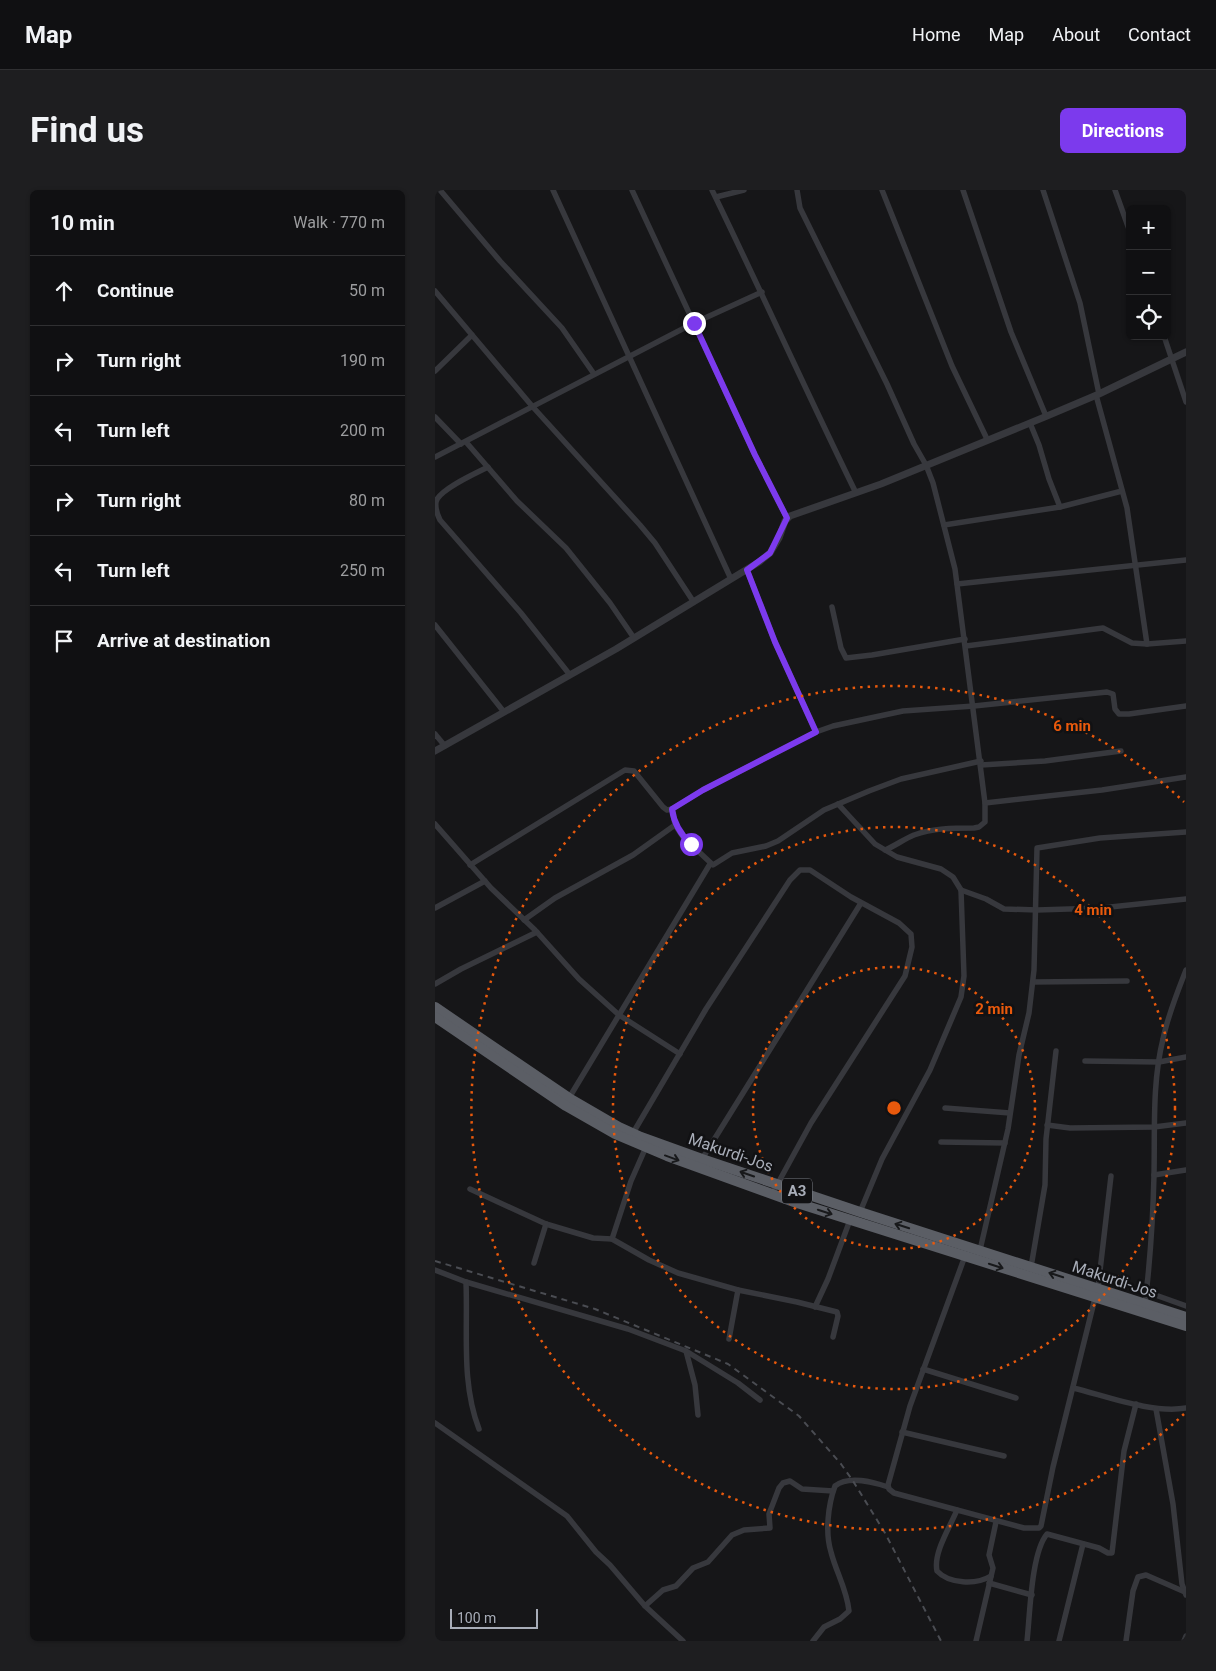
<!DOCTYPE html>
<html lang="en">
<head>
<meta charset="utf-8">
<style>
	:root { --surface:#101012; --page:#1e1e20; --text:#f1f3f6; --muted:#9c9d9f; --line:#303032; --accent:#7c3aed }
	body { margin:0; font-family:Roboto,sans-serif; background:var(--page); color:var(--text) }
	.controls { position:absolute; right:15px; top:15px; display:grid; overflow:hidden; border-radius:8px; box-shadow:0 1px 4px #0004 }
	.controls button { width:45px; height:45px; display:grid; place-items:center; padding:0; border:0; border-bottom:1px solid var(--line); background:var(--surface); color:var(--text); font:25px sans-serif }
	.scale { position:absolute; left:15px; bottom:12px; width:88px; box-sizing:border-box; padding-left:5px; border:2px solid #a8adb8; border-top:0; font-size:14px; line-height:18px; white-space:nowrap; color:#a8adb8; -webkit-text-stroke:4px #111113; paint-order:stroke }
	.stop { position:absolute; width:15px; height:15px; margin:-11px; border:4px solid #7c3aed; border-radius:50%; background:#fff }
	.stop.end { background:#7c3aed; border-color:#fff; box-shadow:0 1px 5px #0008 }
	.list { margin:0; padding:0; list-style:none }
	h2 { display:flex; justify-content:space-between; align-items:center; height:65px; margin:0; padding:0 20px; font-size:21px }
	h2 small { font-size:16px; font-weight:400; color:var(--muted) }
	.list li { display:grid; grid-template-columns:32px 1fr auto; gap:15px; align-items:center; box-sizing:border-box; height:70px; padding:0 20px; border-top:1px solid var(--line) }
	.list b { display:block; font-size:19px; white-space:nowrap }
	.list em { font-size:16px; font-style:normal; color:var(--muted) }
	.icon { flex:none; width:28px; height:28px; fill:none; stroke:currentColor; stroke-width:2; stroke-linecap:round; stroke-linejoin:round }
	.map { position:relative; flex:none; width:751px; height:1451px; overflow:hidden; border-radius:8px }
	header { display:flex; align-items:center; gap:30px; box-sizing:border-box; height:70px; padding:0 25px; background:var(--surface); border-bottom:1px solid var(--line) }
	header strong { font-size:24px }
	nav { display:flex; gap:28px; margin-inline-start:auto; font-size:18px }
	.intro { display:flex; align-items:center; justify-content:space-between; box-sizing:border-box; height:120px; padding:0 30px }
	h1 { margin:0; font-size:35px }
	.button { padding:12px 22px; border-radius:8px; background:var(--accent); color:#fff; font-size:18px; font-weight:700 }
	main { display:flex; gap:30px; padding:0 30px }
	aside { flex:1; background:var(--surface); border-radius:8px; box-shadow:0 1px 4px #0004 }
	.map>svg:first-child { display:block }
	.lines { fill:none; stroke-linecap:round; stroke-linejoin:round }
	.minor { stroke:#37383d; stroke-width:5.5 }
	.tertiary { stroke:#37383d; stroke-width:7 }
	.trunk { stroke:#5b5e65; stroke-width:10 }
	.rail { stroke:#4a4c52; stroke-width:2; stroke-dasharray:6 5; stroke-linecap:butt }
	.oneway { stroke:#18191b }
	.route { stroke:#7c3aed; stroke-width:6 }
	.ring { fill:none; stroke:#e8590c; stroke-width:2.5; stroke-dasharray:2.5 5 }
	.labels { text-anchor:middle; stroke-width:5; stroke-linejoin:round; paint-order:stroke }
	.shield { fill:#111113; stroke:#7b7e86; stroke-width:1 }
	.shield-label { font-size:15px; font-weight:bold; fill:#a8adb8 }
	.street-label { font-size:16px; fill:#a8adb8; stroke:#111113 }
	.centre { fill:#e8590c; stroke:#111113; stroke-width:2.5 }
	.ring-label { font-size:15px; text-anchor:middle; font-weight:bold; fill:#e8590c; stroke:#111113; stroke-width:5; stroke-linejoin:round; paint-order:stroke }
</style>
</head>
<body>
<header>
<strong>Map</strong>
<nav><a>Home</a><a>Map</a><a>About</a><a>Contact</a></nav>
</header>
<div class="intro"><h1>Find us</h1><a class="button">Directions</a></div>
<main>
<aside>
<h2>10 min<small>Walk · 770 m</small></h2>
<ul class="list">
<li><svg class="icon" aria-label="ahead" viewBox="0 0 24 24"><path d="M12 20V5M6 11l6-6 6 6"/></svg><div><b>Continue</b></div><em>50 m</em></li>
<li><svg class="icon" aria-label="right" viewBox="0 0 24 24"><path d="M7 20v-9h11M14 6l5 5-5 5"/></svg><div><b>Turn right</b></div><em>190 m</em></li>
<li><svg class="icon" aria-label="left" viewBox="0 0 24 24"><path d="M17 20v-9H6M10 6l-5 5 5 5"/></svg><div><b>Turn left</b></div><em>200 m</em></li>
<li><svg class="icon" aria-label="right" viewBox="0 0 24 24"><path d="M7 20v-9h11M14 6l5 5-5 5"/></svg><div><b>Turn right</b></div><em>80 m</em></li>
<li><svg class="icon" aria-label="left" viewBox="0 0 24 24"><path d="M17 20v-9H6M10 6l-5 5 5 5"/></svg><div><b>Turn left</b></div><em>250 m</em></li>
<li><svg class="icon" aria-label="arrive" viewBox="0 0 24 24"><path d="M6 21V4h12l-3 4 3 4H6"/></svg><div><b>Arrive at destination</b></div></li>
</ul>
</aside>
<div class="map">
<svg width="751" height="1451" viewBox="0 0 751 1451">
	<rect width="100%" height="100%" fill="#161618"/>
	<g class="lines">
		<!-- minor -->
		<g class="minor">
			<path d="M5,0L65,71L127,138L159,184"/>
			<path d="M118,0L296,389"/>
			<path d="M197,0L320,265L352,328"/>
			<path d="M277,0C326,101 372,203 421,303"/>
			<path d="M362,0L365,18L452,194L479,254L491,275L498,293L520,379L550,613V632L544,637L539,638C518,638 498,638 479,645C469,649 460,656 450,660"/>
			<path d="M447,0L517,176L552,249"/>
			<path d="M528,0L576,142L611,226"/>
			<path d="M608,0L645,113L664,204"/>
			<path d="M680,0L695,42"/>
			<path d="M281,7L309,0"/>
			<path d="M0,101L97,216L205,335L220,353L258,411"/>
			<path d="M729,146L751,212"/>
			<path d="M0,181L37,145"/>
			<path d="M0,227L26,254"/>
			<path d="M595,233L604,255L614,289L625,317"/>
			<path d="M31,252L82,311L131,358L175,413L199,448"/>
			<path d="M0,267L259,133L327,102"/>
			<path d="M53,277C41,283 3,300 1,312C0,319 2,324 5,330L86,423L135,485"/>
			<path d="M509,335L625,317L687,301"/>
			<path d="M312,380L340,452L381,542"/>
			<path d="M522,394L751,370"/>
			<path d="M397,417L406,458L411,468L437,465L530,449"/>
			<path d="M0,435L69,522"/>
			<path d="M712,454L751,451"/>
			<path d="M531,456L668,438L697,453L712,454L692,318L661,205"/>
			<path d="M0,544L10,556"/>
			<path d="M546,575L610,571L686,561"/>
			<path d="M550,613L667,600L751,587"/>
			<path d="M403,614L440,654L462,667L506,679L518,687L526,700L551,709L569,719L602,720L666,718L751,709"/>
			<path d="M237,619L240,635L248,647L278,675L297,663L331,656L343,651L389,620L434,601L466,589L546,571"/>
			<path d="M0,634L56,698L100,740L144,789L184,825L245,864"/>
			<path d="M35,675L190,580L199,581L228,617L232,620L237,619L268,600L381,542L398,536L468,521L539,516L672,502L678,504L680,519L684,524H694L751,516"/>
			<path d="M0,718L50,691"/>
			<path d="M89,730L120,708L198,665L240,635"/>
			<path d="M598,792L692,791"/>
			<path d="M0,794L26,779L102,742"/>
			<path d="M650,871L724,872L751,867"/>
			<path d="M134,908L275,674"/>
			<path d="M510,918L575,923"/>
			<path d="M612,935L635,938L719,937L751,933"/>
			<path d="M198,943L271,819L355,690L365,680H375L416,707L464,733L476,744L477,757L470,786L376,933L337,1004"/>
			<path d="M506,952L570,953"/>
			<path d="M267,969L426,713"/>
			<path d="M719,985L751,980"/>
			<path d="M35,999L111,1034L158,1048L177,1049L214,1070L243,1083L303,1100L362,1112L402,1122L403,1126L398,1147"/>
			<path d="M425,1022L447,969L495,880L526,807L529,786L526,700"/>
			<path d="M177,1049L196,991L211,957"/>
			<path d="M545,1060L573,939L584,865L594,823L599,780L602,658L665,648L751,642"/>
			<path d="M530,1066L475,1216L453,1295L454,1299L459,1303L589,1338H604L606,1336L618,1277L660,1108"/>
			<path d="M99,1073L111,1034"/>
			<path d="M596,1077L610,995L611,949L621,861"/>
			<path d="M0,1080L31,1092L193,1139L251,1161L303,1193L325,1210"/>
			<path d="M31,1092C33,1141 26,1193 44,1239"/>
			<path d="M663,1098L676,986"/>
			<path d="M712,1102L751,1116"/>
			<path d="M710,1114C715,1072 718,1028 719,985C720,940 717,893 728,849C733,825 742,803 751,780"/>
			<path d="M380,1117L393,1089L415,1030"/>
			<path d="M294,1149L303,1100"/>
			<path d="M251,1161L260,1195L263,1225"/>
			<path d="M488,1179L581,1208"/>
			<path d="M638,1198C671,1206 718,1224 751,1218"/>
			<path d="M721,1219L738,1314L747,1394L751,1405"/>
			<path d="M0,1233L132,1326L161,1362L175,1375L210,1416L248,1451"/>
			<path d="M467,1242L569,1266"/>
			<path d="M522,1320C515,1337 498,1363 502,1381C514,1394 541,1395 556,1386"/>
			<path d="M554,1393L597,1405"/>
			<path d="M210,1416L228,1400L241,1396L258,1378L273,1372L297,1345L309,1340L335,1338L334,1324L344,1298L348,1293L355,1291L367,1299L398,1301"/>
			<path d="M378,1451L389,1437L405,1429L414,1421C412,1400 401,1382 396,1362C390,1343 393,1315 400,1296C414,1285 438,1292 453,1297"/>
			<path d="M541,1451L558,1378L554,1365L561,1332"/>
			<path d="M592,1451C595,1425 596,1363 612,1344L664,1358L673,1363H677L689,1261L701,1214"/>
			<path d="M624,1451L648,1354"/>
			<path d="M691,1451L698,1401L703,1387L711,1385L750,1402"/>
			<path d="M749,1451L751,1446"/>
		</g>
		<!-- tertiary -->
		<path class="tertiary" d="M0,561L181,459L324,372L335,363L344,348L350,331L355,326L446,294L612,226L664,204L751,162"/>
		<!-- trunk -->
		<g class="trunk">
			<path d="M0,817L134,908L184,937L206,947L267,969L425,1022L751,1127"/>
			<path d="M0,827L131,916L180,944L232,966L359,1012L751,1136"/>
		</g>
		<!-- rail -->
		<path class="rail" d="M0,1071L160,1119L293,1174L364,1226L406,1274L418,1291L450,1343L506,1451"/>
	</g>
	<!-- one-way arrows -->
	<defs><path id="oneway-shaft" d="M-6 0H5M1.5-3L5.5 0L1.5 3" fill="none" stroke-width="1.6" stroke-linecap="round" stroke-linejoin="round" transform="scale(1.25)"/></defs>
	<g class="oneway">
		<use href="#oneway-shaft" transform="translate(237 968) rotate(20)"/>
		<use href="#oneway-shaft" transform="translate(312 984) rotate(-161)"/>
		<use href="#oneway-shaft" transform="translate(390 1022) rotate(18)"/>
		<use href="#oneway-shaft" transform="translate(467 1036) rotate(-162)"/>
		<use href="#oneway-shaft" transform="translate(561 1076) rotate(18)"/>
		<use href="#oneway-shaft" transform="translate(621 1085) rotate(-162)"/>
	</g>
	<g class="lines">
		<!-- route -->
		<path class="route" d="M256,654C245,644 239,634 237,619L268,600L381,542L340,452L312,380L335,363L352,328L320,265L259,133"/>
	</g>
	<!-- distance rings -->
	<g class="ring">
		<circle cx="459" cy="918" r="141"/>
		<circle cx="459" cy="918" r="281"/>
		<path d="M749 1224A422 422 0 1 1 749 612"/>
	</g>
	<g class="labels">
		<!-- shield labels -->
		<rect class="shield" x="347" y="988.5" width="30" height="25" rx="4"/>
		<g class="shield-label">
			<text x="362" y="1006">A3</text>
		</g>
		<!-- street labels -->
		<g class="street-label">
			<text transform="translate(296 962) rotate(19)" y="6">Makurdi-Jos</text>
			<text transform="translate(680 1089) rotate(18)" y="6">Makurdi-Jos</text>
		</g>
	</g>
	<circle cx="459" cy="918" r="8" class="centre"/>
	<g class="ring-label">
		<text x="637" y="541">6 min</text>
		<text x="658" y="725">4 min</text>
		<text x="559" y="824">2 min</text>
	</g>
</svg>
<div class="controls">
<button>+</button>
<button>−</button>
<button><svg class="icon" aria-label="locate" viewBox="0 0 24 24"><circle cx="12" cy="12" r="6"/><path d="M12 2v4M12 18v4M2 12h4M18 12h4"/></svg></button>
</div>
<div class="scale">100 m</div>
<div class="stop" style="left:256px;top:654px"></div>
<div class="stop end" style="left:259px;top:133px"></div>
</div>
</main>
</body>
</html>
